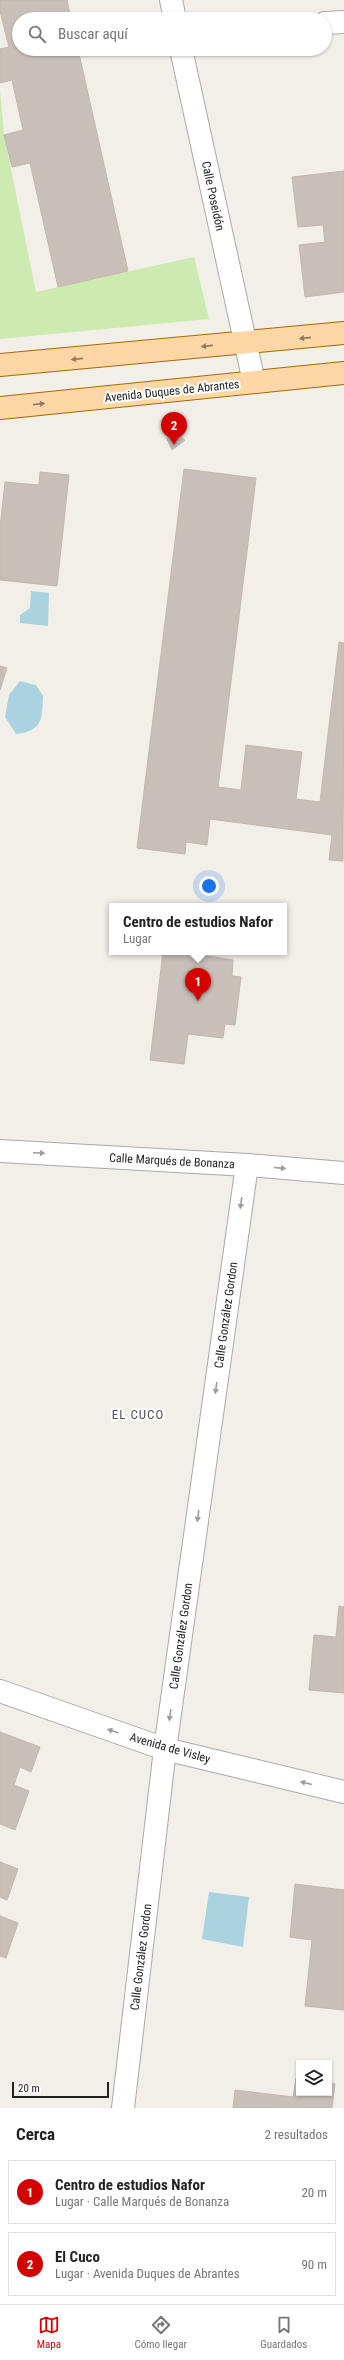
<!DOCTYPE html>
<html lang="es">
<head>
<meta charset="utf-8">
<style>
	:root { --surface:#fff; --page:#f6f6f6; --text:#222; --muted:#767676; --line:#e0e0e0; --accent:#d40000 }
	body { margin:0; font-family:"Roboto Condensed",sans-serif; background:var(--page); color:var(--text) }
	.controls { position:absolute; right:12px; bottom:12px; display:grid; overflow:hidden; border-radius:0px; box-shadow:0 1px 3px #0004 }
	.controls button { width:36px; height:36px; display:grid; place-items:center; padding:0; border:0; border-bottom:1px solid var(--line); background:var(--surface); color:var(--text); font:20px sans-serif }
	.scale { position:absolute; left:12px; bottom:10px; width:97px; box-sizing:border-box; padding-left:4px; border:2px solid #222; border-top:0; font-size:11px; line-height:14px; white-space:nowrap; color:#222; -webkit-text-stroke:3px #fff; paint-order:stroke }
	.you { position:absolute; left:209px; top:886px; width:14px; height:14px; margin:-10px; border:3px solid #fff; border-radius:50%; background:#1a73e8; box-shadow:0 0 0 6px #1a73e833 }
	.badge { display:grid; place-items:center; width:26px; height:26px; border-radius:50%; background:var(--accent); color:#fff; font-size:13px; font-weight:700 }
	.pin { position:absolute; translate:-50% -33px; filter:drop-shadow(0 1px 2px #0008) }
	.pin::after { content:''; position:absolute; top:21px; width:14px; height:12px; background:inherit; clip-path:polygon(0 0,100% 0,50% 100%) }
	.popup { position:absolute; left:109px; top:903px; width:178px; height:52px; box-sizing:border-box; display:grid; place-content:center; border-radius:0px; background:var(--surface); filter:drop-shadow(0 1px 3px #0005); font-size:13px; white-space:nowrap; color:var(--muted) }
	.popup b { font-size:15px; color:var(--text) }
	.popup::after { content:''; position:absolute; left:50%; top:100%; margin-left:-8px; border:8px solid transparent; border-top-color:var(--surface) }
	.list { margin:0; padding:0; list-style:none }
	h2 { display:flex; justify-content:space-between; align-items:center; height:52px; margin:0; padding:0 16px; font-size:17px }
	h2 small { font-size:13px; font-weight:400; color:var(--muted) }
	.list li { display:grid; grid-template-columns:26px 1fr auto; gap:12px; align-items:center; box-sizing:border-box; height:64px; margin:0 8px 8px; padding:0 8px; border:1px solid var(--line); border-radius:0px }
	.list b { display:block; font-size:15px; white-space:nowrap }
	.list p { margin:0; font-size:13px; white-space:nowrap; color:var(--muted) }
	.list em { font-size:13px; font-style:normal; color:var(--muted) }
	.icon { flex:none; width:22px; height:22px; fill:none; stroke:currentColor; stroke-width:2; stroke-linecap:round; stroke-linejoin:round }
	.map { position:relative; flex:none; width:344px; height:2108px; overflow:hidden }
	.search { position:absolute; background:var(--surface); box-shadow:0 1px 3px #0004; left:12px; right:12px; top:12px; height:44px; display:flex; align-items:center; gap:10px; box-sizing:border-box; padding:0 14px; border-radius:22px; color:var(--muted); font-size:15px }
	.sheet { height:196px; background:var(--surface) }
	nav { display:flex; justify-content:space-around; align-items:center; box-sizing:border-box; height:56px; border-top:1px solid var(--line); background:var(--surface); font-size:11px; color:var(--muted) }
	nav a { display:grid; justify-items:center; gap:2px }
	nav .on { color:var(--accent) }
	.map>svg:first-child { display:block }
	.grass { fill:#cdebb0 }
	.water { fill:#aad3df }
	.building { fill:#c7bfb8; stroke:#c4b6ab }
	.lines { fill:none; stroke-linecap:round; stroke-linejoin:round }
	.minor-casing { stroke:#a9a9a9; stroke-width:24 }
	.major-casing { stroke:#a06b00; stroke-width:24 }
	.minor { stroke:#fff; stroke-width:22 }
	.major { stroke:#fcd6a4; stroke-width:22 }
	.oneway { fill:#8f7c63 }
	.oneway2 { fill:#9c9c9c }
	.labels { text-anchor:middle; stroke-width:4; stroke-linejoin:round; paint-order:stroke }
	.street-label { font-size:12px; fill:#222; stroke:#fff }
	.neighbourhood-label { font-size:13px; letter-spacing:1px; fill:#555; stroke:#fff }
</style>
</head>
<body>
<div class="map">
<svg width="344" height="2108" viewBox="0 0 344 2108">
	<rect width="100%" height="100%" fill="#f2efe9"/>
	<!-- grass -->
	<path class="grass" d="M0,90L4,135L36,292L194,257L209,319L0,339Z"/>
	<!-- water -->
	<g class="water">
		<path d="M31,591L49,593L48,626L20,623V615L30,608Z"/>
		<path d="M20,681L36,685L43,696C42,719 43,731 16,734L5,717L9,695Z"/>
		<path d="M209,1892L249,1897L243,1947L202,1939Z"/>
	</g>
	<!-- building -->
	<g class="building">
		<path d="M0,0H67L71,19H19V49H78L128,271L58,287L30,163L12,167L4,135L23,130L12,80L0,83V49L9,47L0,11Z"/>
		<path d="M344,171V292L305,297L299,245L325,242L323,225L298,227L292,177Z"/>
		<path d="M173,431L185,440L172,450L167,439Z"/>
		<path d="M184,469L256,478L218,787L241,790L246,745L302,752L296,799L320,802L339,642L344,643L343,861L329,860L332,835L210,819L207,845L186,842L185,854L137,848Z"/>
		<path d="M40,472L69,475L57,586L0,580V528L5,482L39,485Z"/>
		<path d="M0,666L7,668L0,690Z"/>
		<path d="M163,952H201V955L233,960L232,976L241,977L235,1025L225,1024L223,1038L188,1034L184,1064L150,1060Z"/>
		<path d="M339,1606L344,1607V1693L309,1690L314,1635L336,1637Z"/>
		<path d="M0,1732L40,1747L31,1772L20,1767L14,1785L29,1791L15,1830L0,1824Z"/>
		<path d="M0,1862L18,1869L7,1900L0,1897Z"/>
		<path d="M295,1884L344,1890V2010L305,2006L312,1940L290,1937Z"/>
		<path d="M0,1916L18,1923L6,1958L0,1956Z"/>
		<path d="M296,2078L299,2079V2093H329V2083L335,2084L332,2108H233L235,2090L293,2097Z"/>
	</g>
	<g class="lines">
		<!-- minor casing -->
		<g class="minor-casing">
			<g id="minor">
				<path d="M171,0L175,19"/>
				<path d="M325,23L344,22"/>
				<path d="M181,49L254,382"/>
				<path d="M0,1151L247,1165L344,1173"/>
				<path d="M0,1691L165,1749L344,1792"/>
				<path d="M123,2108L165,1749L247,1165"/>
			</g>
		</g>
		<!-- major casing -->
		<g class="major-casing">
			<g id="major">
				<path d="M0,365L344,333"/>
				<path d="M0,408L344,373"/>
			</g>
		</g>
		<!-- minor -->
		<use href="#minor" class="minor"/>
		<!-- major -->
		<use href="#major" class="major"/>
	</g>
	<!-- one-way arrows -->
	<defs><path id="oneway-solid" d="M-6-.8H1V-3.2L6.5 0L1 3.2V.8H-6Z"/></defs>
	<g class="oneway">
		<use href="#oneway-solid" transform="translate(305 338) rotate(174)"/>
		<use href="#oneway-solid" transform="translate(207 346) rotate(174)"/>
		<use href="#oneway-solid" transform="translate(77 359) rotate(174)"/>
		<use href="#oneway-solid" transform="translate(39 404) rotate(-6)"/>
	</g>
	<g class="oneway2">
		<use href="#oneway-solid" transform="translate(39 1153) rotate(3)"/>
		<use href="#oneway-solid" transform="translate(280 1168) rotate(5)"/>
		<use href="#oneway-solid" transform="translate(241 1203) rotate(98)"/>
		<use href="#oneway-solid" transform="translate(216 1388) rotate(98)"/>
		<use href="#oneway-solid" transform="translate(198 1516) rotate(98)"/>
		<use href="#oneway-solid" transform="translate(170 1715) rotate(98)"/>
		<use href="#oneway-solid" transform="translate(113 1731) rotate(-161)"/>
		<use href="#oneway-solid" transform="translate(306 1783) rotate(-166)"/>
	</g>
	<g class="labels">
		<!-- street labels -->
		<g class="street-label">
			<text transform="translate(213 196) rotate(78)" y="4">Calle Poseidón</text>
			<text transform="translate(172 391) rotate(-6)" y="4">Avenida Duques de Abrantes</text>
			<text transform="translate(172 1161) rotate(3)" y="4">Calle Marqués de Bonanza</text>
			<text transform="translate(226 1315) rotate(-82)" y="4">Calle González Gordon</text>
			<text transform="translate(181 1636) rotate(-82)" y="4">Calle González Gordon</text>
			<text transform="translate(170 1748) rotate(16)" y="4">Avenida de Visley</text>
			<text transform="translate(141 1957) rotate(-83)" y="4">Calle González Gordon</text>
		</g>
		<!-- neighbourhood labels -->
		<g class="neighbourhood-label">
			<text x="138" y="1419">EL CUCO</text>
		</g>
	</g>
</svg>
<div class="controls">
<button><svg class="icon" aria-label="layers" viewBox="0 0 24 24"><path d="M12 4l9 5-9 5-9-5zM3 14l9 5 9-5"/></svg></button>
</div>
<div class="scale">20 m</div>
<div class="you"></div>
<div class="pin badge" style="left:198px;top:1001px">1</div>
<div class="popup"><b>Centro de estudios Nafor</b>Lugar</div>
<div class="pin badge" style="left:174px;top:445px">2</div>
<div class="search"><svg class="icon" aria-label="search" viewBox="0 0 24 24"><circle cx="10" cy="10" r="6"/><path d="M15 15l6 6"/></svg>Buscar aquí</div>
</div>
<section class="sheet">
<h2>Cerca<small>2 resultados</small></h2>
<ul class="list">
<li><span class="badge">1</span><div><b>Centro de estudios Nafor</b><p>Lugar · Calle Marqués de Bonanza</p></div><em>20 m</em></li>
<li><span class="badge">2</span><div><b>El Cuco</b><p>Lugar · Avenida Duques de Abrantes</p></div><em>90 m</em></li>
</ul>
</section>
<nav>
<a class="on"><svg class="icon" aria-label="map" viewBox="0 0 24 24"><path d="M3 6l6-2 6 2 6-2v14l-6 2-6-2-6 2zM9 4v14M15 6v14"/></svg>Mapa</a>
<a><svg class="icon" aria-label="directions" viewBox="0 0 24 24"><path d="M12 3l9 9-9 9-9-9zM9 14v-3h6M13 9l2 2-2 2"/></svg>Cómo llegar</a>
<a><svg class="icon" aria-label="saved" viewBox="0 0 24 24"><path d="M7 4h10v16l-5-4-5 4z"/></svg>Guardados</a>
</nav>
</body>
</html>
